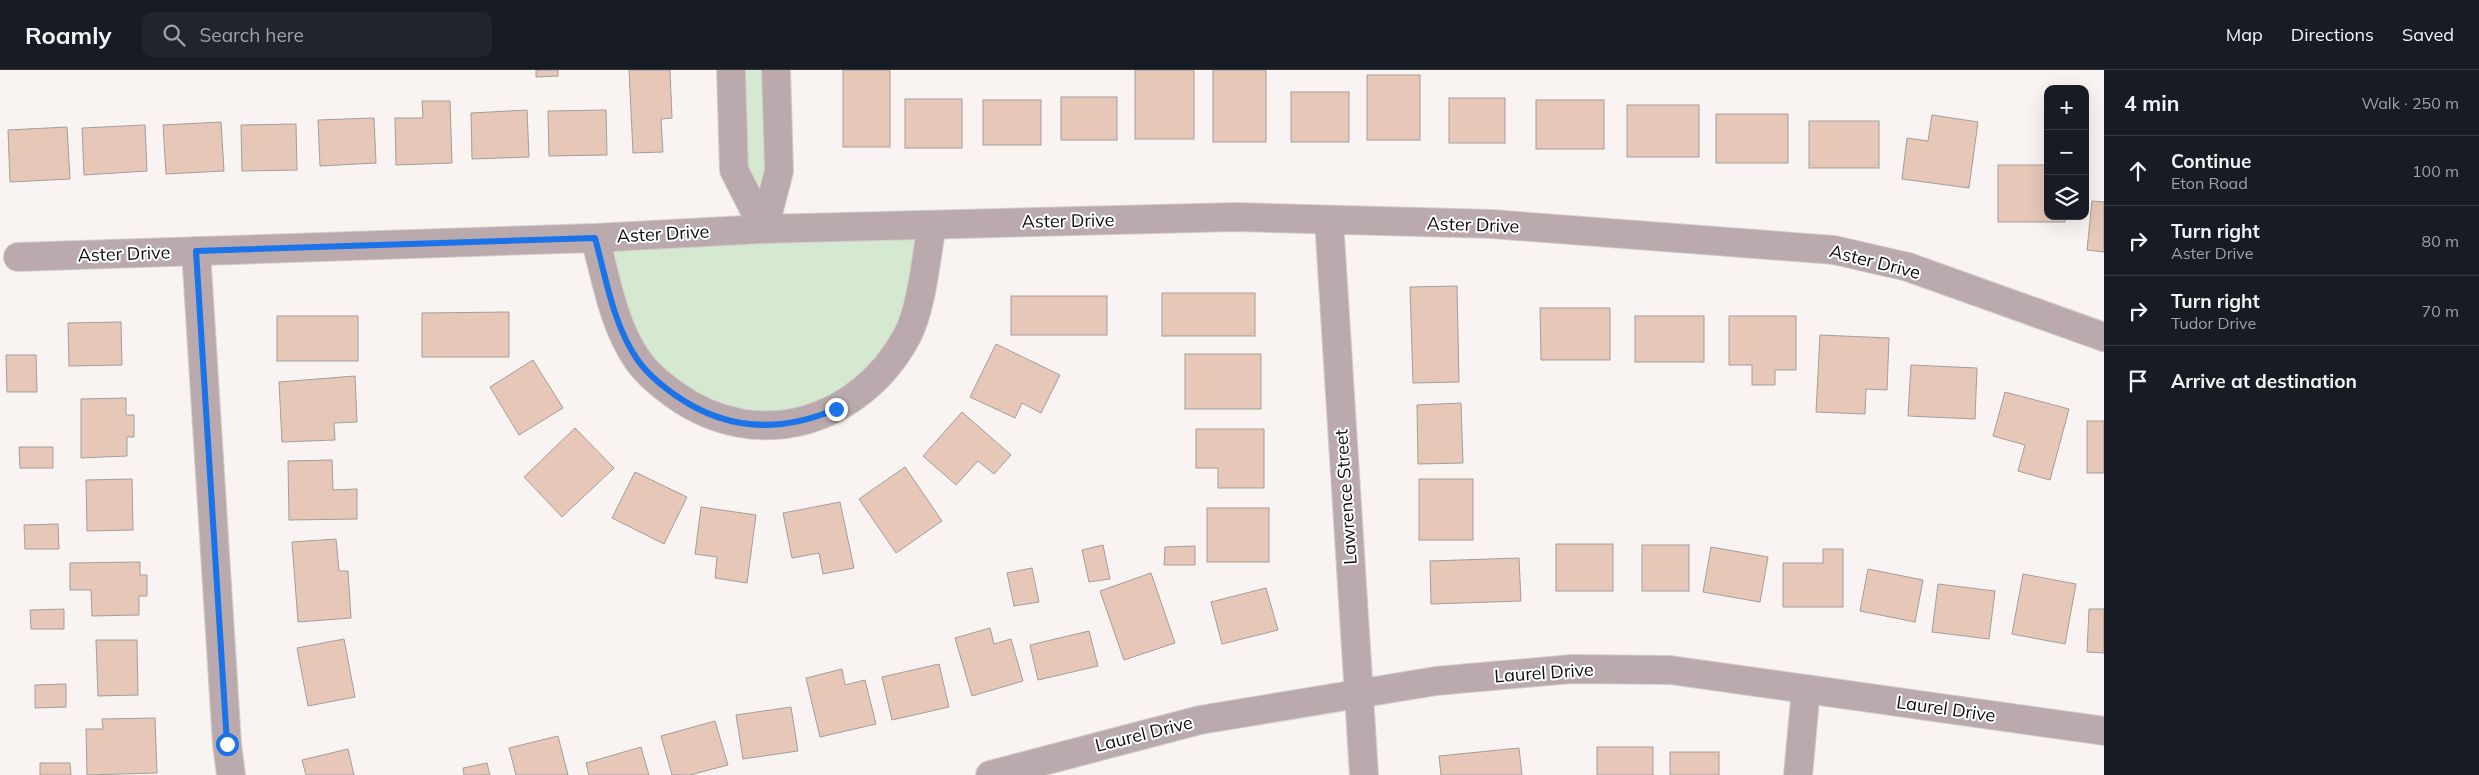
<!DOCTYPE html>
<html lang="en">
<head>
<meta charset="utf-8">
<style>
	:root { --surface:#171b24; --page:#20242c; --text:#f1f3f6; --muted:#9ea1a6; --line:#363941 }
	body { margin:0; font-family:Mulish,sans-serif; background:var(--page); color:var(--text) }
	.controls { position:absolute; right:15px; top:15px; display:grid; overflow:hidden; border-radius:10px; box-shadow:0 5px 20px #0002 }
	.controls button { width:45px; height:45px; display:grid; place-items:center; padding:0; border:0; border-bottom:1px solid var(--line); background:var(--surface); color:var(--text); font:25px sans-serif }
	.stop { position:absolute; width:15px; height:15px; margin:-11px; border:4px solid #1a73e8; border-radius:50%; background:#fff }
	.stop.end { background:#1a73e8; border-color:#fff; box-shadow:0 1px 5px #0008 }
	.list { margin:0; padding:0; list-style:none }
	h2 { display:flex; justify-content:space-between; align-items:center; height:65px; margin:0; padding:0 20px; font-size:21px }
	h2 small { font-size:16px; font-weight:400; color:var(--muted) }
	.list li { display:grid; grid-template-columns:32px 1fr auto; gap:15px; align-items:center; box-sizing:border-box; height:70px; padding:0 20px; border-top:1px solid var(--line) }
	.list b { display:block; font-size:19px; white-space:nowrap }
	.list p { margin:0; font-size:16px; white-space:nowrap; color:var(--muted) }
	.list em { font-size:16px; font-style:normal; color:var(--muted) }
	.icon { flex:none; width:28px; height:28px; fill:none; stroke:currentColor; stroke-width:2; stroke-linecap:round; stroke-linejoin:round }
	.map { position:relative; flex:none; width:2104px; height:705px; overflow:hidden }
	header { display:flex; align-items:center; gap:30px; box-sizing:border-box; height:70px; padding:0 25px; background:var(--surface); border-bottom:1px solid var(--line) }
	header strong { font-size:24px }
	nav { display:flex; gap:28px; margin-inline-start:auto; font-size:18px }
	.search { width:350px; height:45px; background:var(--page); display:flex; align-items:center; gap:12px; box-sizing:border-box; padding:0 18px; border-radius:10px; color:var(--muted); font-size:19px }
	main { display:flex }
	aside { flex:1; background:var(--surface) }
	.map>svg:first-child { display:block }
	.green { fill:#d5e8d0 }
	.building { fill:#e6c7b8; stroke:#a39e9b }
	.lines { fill:none; stroke-linecap:round; stroke-linejoin:round }
	.minor-casing { stroke:#d3cfcc; stroke-width:30 }
	.minor { stroke:#baaaad; stroke-width:28 }
	.route { stroke:#1a73e8; stroke-width:6 }
	.labels { text-anchor:middle; stroke-width:4; stroke-linejoin:round; paint-order:stroke }
	.street-label { font-size:18px; fill:#0e0c0b; stroke:#fff }
</style>
</head>
<body>
<header>
<strong>Roamly</strong>
<div class="search"><svg class="icon" aria-label="search" viewBox="0 0 24 24"><circle cx="10" cy="10" r="6"/><path d="M15 15l6 6"/></svg>Search here</div>
<nav><a>Map</a><a>Directions</a><a>Saved</a></nav>
</header>
<main>
<div class="map">
<svg width="2104" height="705" viewBox="0 0 2104 705">
	<rect width="100%" height="100%" fill="#f9f4f1"/>
	<!-- green -->
	<path class="green" d="M732,0H776L764,159L932,155L884,299L774,356L658,313L595,168L764,159L734,100Z"/>
	<!-- building -->
	<g class="building">
		<path d="M536,0H558V6L536,7Z"/>
		<path d="M629,0H670L672,48L661,49L663,82L633,83Z"/>
		<rect x="843" y="0" width="47" height="77"/>
		<rect x="1135" y="0" width="59" height="69"/>
		<rect x="1213" y="0" width="53" height="72"/>
		<rect x="1367" y="5" width="53" height="65"/>
		<rect x="1291" y="22" width="58" height="50"/>
		<rect x="1061" y="27" width="56" height="43"/>
		<rect x="1449" y="28" width="56" height="45"/>
		<rect x="905" y="29" width="57" height="49"/>
		<rect x="983" y="30" width="58" height="45"/>
		<rect x="1536" y="30" width="68" height="49"/>
		<path d="M422,31H450L452,93L396,95L395,48H423Z"/>
		<rect x="1627" y="35" width="72" height="52"/>
		<path d="M527,40L529,87L472,89L471,43Z"/>
		<path d="M606,40L607,85L549,86L548,41Z"/>
		<rect x="1716" y="44" width="72" height="49"/>
		<path d="M1932,45L1978,52L1969,118L1902,109L1907,68L1928,71Z"/>
		<path d="M374,48L376,93L320,96L318,50Z"/>
		<rect x="1809" y="51" width="70" height="47"/>
		<path d="M221,52L224,101L166,104L163,55Z"/>
		<path d="M296,54L297,100L242,101L241,55Z"/>
		<path d="M145,55L147,101L84,105L82,58Z"/>
		<path d="M67,57L70,109L10,112L8,60Z"/>
		<path d="M1998,95H2048V146H2065V152H1998Z"/>
		<path d="M2092,131L2104,132V182L2087,180Z"/>
		<path d="M1457,216L1459,312L1413,313L1410,217Z"/>
		<rect x="1162" y="223" width="93" height="43"/>
		<rect x="1011" y="226" width="96" height="39"/>
		<path d="M1540,238H1610V290H1541Z"/>
		<path d="M509,242V287H422V243Z"/>
		<rect x="277" y="246" width="81" height="45"/>
		<rect x="1635" y="246" width="69" height="46"/>
		<path d="M1729,246H1796V300H1775V315H1752V295H1729Z"/>
		<path d="M121,252L122,295L69,296L68,253Z"/>
		<path d="M1820,265L1889,268L1887,320L1866,319L1865,344L1816,342Z"/>
		<path d="M996,274L1060,305L1041,343L1022,333L1015,348L970,327Z"/>
		<rect x="1185" y="284" width="76" height="55"/>
		<path d="M6,285H36L37,322H7Z"/>
		<path d="M533,290L563,338L519,365L490,317Z"/>
		<path d="M1911,295L1977,298L1975,349L1908,346Z"/>
		<path d="M355,306L357,352L334,353L335,370L282,372L279,312Z"/>
		<path d="M2005,322L2069,339L2050,410L2018,401L2025,375L1993,366Z"/>
		<path d="M126,328V345H134V367H127V386L81,388V329Z"/>
		<path d="M1461,333L1463,393L1418,394L1417,335Z"/>
		<path d="M962,342L1011,385L994,404L978,391L956,415L923,386Z"/>
		<rect x="2087" y="351" width="17" height="52"/>
		<path d="M575,358L614,398L562,447L524,407Z"/>
		<path d="M1196,359H1264V418H1218V398H1196Z"/>
		<path d="M19,377H53V398H20Z"/>
		<path d="M332,390L333,420L357,419V449L289,450L288,391Z"/>
		<path d="M905,397L942,451L896,483L859,429Z"/>
		<path d="M635,402L687,427L664,474L612,448Z"/>
		<path d="M132,409L133,460L87,461L86,410Z"/>
		<rect x="1419" y="409" width="54" height="61"/>
		<path d="M840,432L854,498L823,504L819,483L792,488L783,443Z"/>
		<path d="M701,437L756,445L747,513L715,508L717,487L695,484Z"/>
		<rect x="1207" y="438" width="62" height="54"/>
		<path d="M58,454L59,479H25L24,455Z"/>
		<path d="M336,469L339,501H348L351,548L298,552L292,472Z"/>
		<rect x="1556" y="474" width="57" height="47"/>
		<path d="M1103,475L1110,509L1089,512L1082,480Z"/>
		<rect x="1642" y="475" width="47" height="46"/>
		<path d="M1195,476V495H1164L1165,477Z"/>
		<path d="M1711,477L1768,487L1760,532L1703,522Z"/>
		<path d="M1823,479H1843V537H1783V493H1823Z"/>
		<path d="M1519,488L1521,531L1431,534L1430,491Z"/>
		<path d="M140,492V505H147V526H139V545L92,546L91,520H70V493Z"/>
		<path d="M1032,498L1039,532L1014,536L1007,503Z"/>
		<path d="M1868,499L1923,510L1915,552L1860,541Z"/>
		<path d="M1151,503L1175,573L1124,590L1100,521Z"/>
		<path d="M2023,504L2076,514L2065,574L2012,564Z"/>
		<path d="M1938,514L1995,521L1989,569L1932,562Z"/>
		<path d="M1266,518L1278,560L1222,574L1211,532Z"/>
		<path d="M64,539V559H31L30,540Z"/>
		<path d="M2089,539H2104V583L2087,582Z"/>
		<path d="M990,558L994,574L1011,569L1023,611L972,626L955,568Z"/>
		<path d="M1089,561L1098,596L1038,610L1030,575Z"/>
		<path d="M344,569L355,627L308,636L297,578Z"/>
		<path d="M96,570H137L138,625L98,626Z"/>
		<path d="M939,594L949,637L892,650L882,607Z"/>
		<path d="M842,599L845,615L865,610L876,654L820,667L806,608Z"/>
		<path d="M66,614V637L35,638V615Z"/>
		<path d="M791,637L798,681L743,689L736,645Z"/>
		<path d="M155,648L157,703L87,705L86,659H103L102,649Z"/>
		<path d="M715,651L728,695L690,705H672L661,666Z"/>
		<path d="M558,666L568,705H516L509,678Z"/>
		<path d="M641,677L649,705H589L586,693Z"/>
		<rect x="1597" y="677" width="56" height="28"/>
		<path d="M1519,678L1522,705H1441L1439,686Z"/>
		<path d="M348,679L354,705H306L302,690Z"/>
		<rect x="1670" y="682" width="49" height="23"/>
		<path d="M40,693H70L71,705H40Z"/>
		<path d="M487,693L490,705H464L463,698Z"/>
	</g>
	<g class="lines">
		<!-- minor casing -->
		<g class="minor-casing">
			<g id="minor">
				<path d="M731,0L734,100L764,159"/>
				<path d="M1329,150L1364,705"/>
				<path d="M764,159L779,101L776,0"/>
				<path d="M595,168C606,208 613,254 637,289C647,304 661,315 675,325C758,384 860,353 907,266C922,238 926,187 932,155"/>
				<path d="M196,181L227,674L231,705"/>
				<path d="M18,187L595,168L764,159L1236,147L1492,154L1834,180L1908,197L2104,267"/>
				<path d="M990,705L1200,650L1436,611L1572,599L1670,600L2104,661"/>
				<path d="M1798,705L1806,619"/>
			</g>
		</g>
		<!-- minor -->
		<use href="#minor" class="minor"/>
	</g>
	<g class="lines">
		<!-- route -->
		<path class="route" d="M227,674L196,181L595,168C606,208 613,254 637,289C647,304 661,315 675,325C726,361 780,363 836,339"/>
	</g>
	<g class="labels">
		<!-- street labels -->
		<g class="street-label">
			<text transform="translate(1068 151) rotate(-1)" y="6">Aster Drive</text>
			<text transform="translate(1473 155) rotate(2)" y="6">Aster Drive</text>
			<text transform="translate(663 164) rotate(-3)" y="6">Aster Drive</text>
			<text transform="translate(124 184) rotate(-2)" y="6">Aster Drive</text>
			<text transform="translate(1875 192) rotate(14)" y="6">Aster Drive</text>
			<text transform="translate(1346 427) rotate(-94)" y="6">Lawrence Street</text>
			<text transform="translate(1544 603) rotate(-4)" y="6">Laurel Drive</text>
			<text transform="translate(1946 639) rotate(8)" y="6">Laurel Drive</text>
			<text transform="translate(1144 664) rotate(-14)" y="6">Laurel Drive</text>
		</g>
	</g>
</svg>
<div class="controls">
<button>+</button>
<button>−</button>
<button><svg class="icon" aria-label="layers" viewBox="0 0 24 24"><path d="M12 4l9 5-9 5-9-5zM3 14l9 5 9-5"/></svg></button>
</div>
<div class="stop" style="left:227px;top:674px"></div>
<div class="stop end" style="left:836px;top:339px"></div>
</div>
<aside>
<h2>4 min<small>Walk · 250 m</small></h2>
<ul class="list">
<li><svg class="icon" aria-label="ahead" viewBox="0 0 24 24"><path d="M12 20V5M6 11l6-6 6 6"/></svg><div><b>Continue</b><p>Eton Road</p></div><em>100 m</em></li>
<li><svg class="icon" aria-label="right" viewBox="0 0 24 24"><path d="M7 20v-9h11M14 6l5 5-5 5"/></svg><div><b>Turn right</b><p>Aster Drive</p></div><em>80 m</em></li>
<li><svg class="icon" aria-label="right" viewBox="0 0 24 24"><path d="M7 20v-9h11M14 6l5 5-5 5"/></svg><div><b>Turn right</b><p>Tudor Drive</p></div><em>70 m</em></li>
<li><svg class="icon" aria-label="arrive" viewBox="0 0 24 24"><path d="M6 21V4h12l-3 4 3 4H6"/></svg><div><b>Arrive at destination</b></div></li>
</ul>
</aside>
</main>
</body>
</html>
